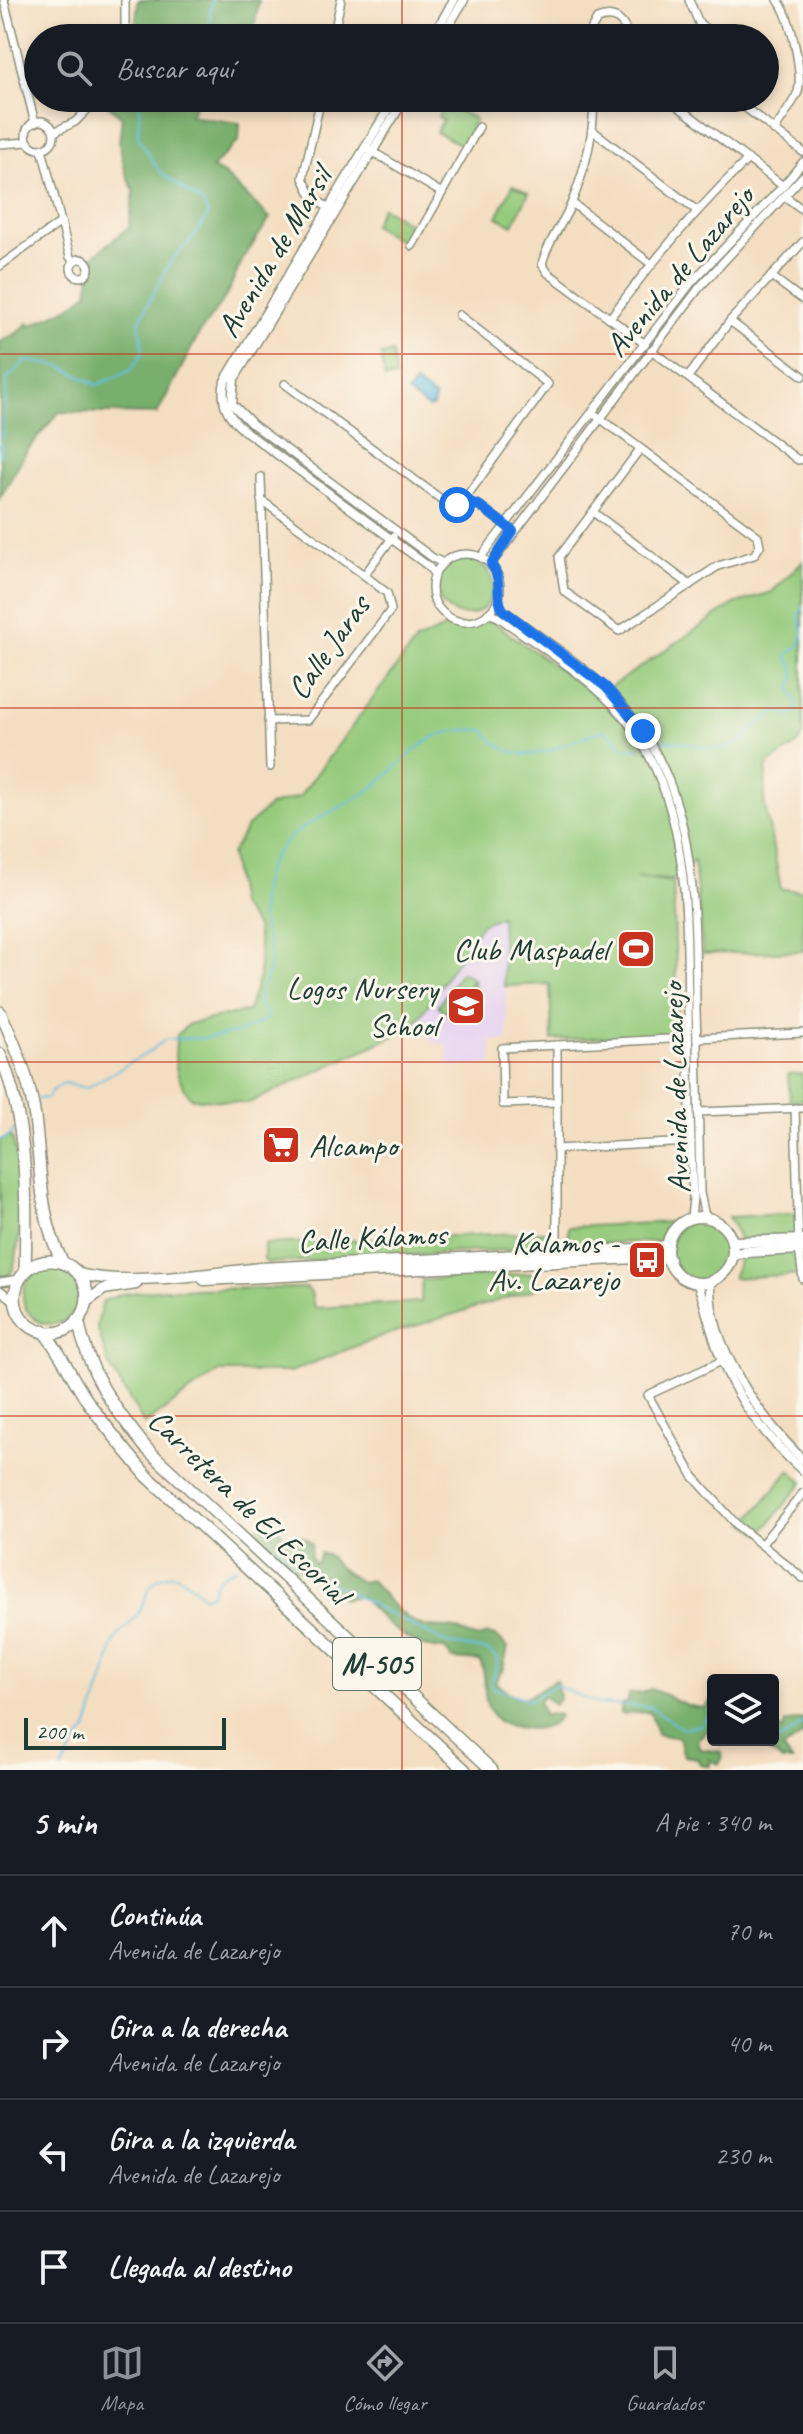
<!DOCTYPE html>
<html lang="es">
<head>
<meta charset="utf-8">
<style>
	:root { --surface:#171b24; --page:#242831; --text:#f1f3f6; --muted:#9ea1a6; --line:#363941; --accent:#8c9099 }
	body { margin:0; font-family:Caveat,sans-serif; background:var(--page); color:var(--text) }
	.controls { position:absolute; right:24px; bottom:24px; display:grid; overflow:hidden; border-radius:8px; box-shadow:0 4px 12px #0003 }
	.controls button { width:72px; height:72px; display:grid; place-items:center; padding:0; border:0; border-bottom:2px solid var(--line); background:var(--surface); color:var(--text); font:40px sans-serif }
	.scale { position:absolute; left:24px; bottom:20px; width:202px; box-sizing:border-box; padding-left:8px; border:4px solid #1f3d34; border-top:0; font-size:22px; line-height:28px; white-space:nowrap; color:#1f3d34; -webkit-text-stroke:6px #fbf7ec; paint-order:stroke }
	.stop { position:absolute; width:24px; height:24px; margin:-18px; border:6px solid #1a73e8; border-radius:50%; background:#fff }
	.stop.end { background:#1a73e8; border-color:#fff; box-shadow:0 2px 8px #0008 }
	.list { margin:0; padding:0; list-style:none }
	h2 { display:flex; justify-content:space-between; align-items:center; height:104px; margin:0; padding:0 32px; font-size:34px }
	h2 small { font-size:26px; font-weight:400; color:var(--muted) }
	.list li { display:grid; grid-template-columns:52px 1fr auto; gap:24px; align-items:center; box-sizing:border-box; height:112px; padding:0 32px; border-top:2px solid var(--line) }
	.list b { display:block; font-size:30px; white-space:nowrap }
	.list p { margin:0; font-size:26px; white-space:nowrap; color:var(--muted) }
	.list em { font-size:26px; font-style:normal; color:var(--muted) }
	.icon { flex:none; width:44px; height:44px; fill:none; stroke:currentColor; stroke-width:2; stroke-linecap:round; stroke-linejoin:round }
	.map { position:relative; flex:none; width:803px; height:1770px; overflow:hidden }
	.search { position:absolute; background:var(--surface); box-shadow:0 4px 12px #0003; left:24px; right:24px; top:24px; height:88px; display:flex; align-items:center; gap:20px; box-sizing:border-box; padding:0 28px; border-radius:44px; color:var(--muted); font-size:30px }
	.sheet { height:552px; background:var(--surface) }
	nav { display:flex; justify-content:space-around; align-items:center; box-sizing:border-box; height:112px; border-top:2px solid var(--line); background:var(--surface); font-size:22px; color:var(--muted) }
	nav a { display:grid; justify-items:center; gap:4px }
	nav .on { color:var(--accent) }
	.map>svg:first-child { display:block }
	.built { fill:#e6d3f0 }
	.green { fill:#96cb7d; stroke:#5a8458; stroke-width:2 }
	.forest { fill:#78af6c; stroke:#4c7650; stroke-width:2 }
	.water { fill:#65c0e2; stroke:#427e8b; stroke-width:2 }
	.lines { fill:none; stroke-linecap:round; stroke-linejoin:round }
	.stream { stroke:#65c0e2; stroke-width:2 }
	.minor-casing { stroke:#8a8e7a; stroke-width:10 }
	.tertiary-casing { stroke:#8a8e7a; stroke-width:11 }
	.secondary-casing { stroke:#8a8e7a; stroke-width:13 }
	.trunk-casing { stroke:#8a8e7a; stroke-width:14 }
	.minor { stroke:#fff; stroke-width:7 }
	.tertiary { stroke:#fff; stroke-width:8 }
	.secondary { stroke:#fff; stroke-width:10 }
	.trunk { stroke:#fff; stroke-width:11 }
	.route { stroke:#1a73e8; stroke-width:10 }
	.grid { fill:none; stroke:#c8321e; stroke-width:2; stroke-opacity:0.55 }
	.labels { text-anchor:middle; stroke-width:6; stroke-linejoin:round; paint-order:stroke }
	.shield { fill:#fbf7ec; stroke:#61756b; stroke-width:2 }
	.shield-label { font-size:30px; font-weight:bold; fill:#1f3d34 }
	.street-label { font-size:32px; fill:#1f3d34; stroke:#fbf7ec }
	.poi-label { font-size:32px; fill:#1f3d34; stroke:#fbf7ec; text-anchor:end }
</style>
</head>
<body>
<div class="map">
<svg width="803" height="1770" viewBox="0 0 803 1770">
	<rect width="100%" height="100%" fill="#fbf7ec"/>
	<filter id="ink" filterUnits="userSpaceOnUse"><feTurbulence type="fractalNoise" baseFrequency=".0125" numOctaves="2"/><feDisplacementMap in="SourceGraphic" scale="16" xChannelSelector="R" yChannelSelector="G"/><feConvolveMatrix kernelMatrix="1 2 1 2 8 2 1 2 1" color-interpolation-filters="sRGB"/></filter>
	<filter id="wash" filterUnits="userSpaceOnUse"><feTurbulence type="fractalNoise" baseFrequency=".006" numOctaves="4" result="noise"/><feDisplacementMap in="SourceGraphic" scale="32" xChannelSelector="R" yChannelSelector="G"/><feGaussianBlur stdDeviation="1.8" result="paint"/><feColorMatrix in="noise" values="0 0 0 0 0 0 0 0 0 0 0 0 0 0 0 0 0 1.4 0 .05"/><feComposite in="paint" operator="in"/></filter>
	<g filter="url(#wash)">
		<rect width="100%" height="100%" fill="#f4dec1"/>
		<!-- built -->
		<path class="built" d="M501,917L508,1041H491L492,1064L452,1067L447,1062V1045L434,1042L413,1027L482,924Z"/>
		<!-- green -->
		<g class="green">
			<path d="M444,103L475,119L463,146L436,132L443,120L438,117Z"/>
			<path d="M513,185L529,193L513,225L497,217Z"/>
			<path d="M382,207L415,227L403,243L373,225Z"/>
			<path d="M392,353L396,377L385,379L381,355Z"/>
			<circle cx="465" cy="587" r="28"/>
			<path d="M803,561V736L795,746L767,765L764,801L781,889L803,891V951L703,954L694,860L673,880L635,877L673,882L678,1034L552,1040L550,984L504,986L501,916L481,924L413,1027L249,1103L191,1098C174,1075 173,1063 177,1035L189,1024L248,1011L259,977V944L256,927L239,905L231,854L247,827L269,806L299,797L416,641L451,625L471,627L490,620L597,696L734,604L772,592Z"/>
			<path d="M461,971L473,979L450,1014L438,1006Z"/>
			<path d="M474,981C476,1003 479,1013 452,1014Z"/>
			<path d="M788,1074H803V1100L790,1101Z"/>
			<path d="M11,1135C21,1158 26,1261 7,1278L0,1277V1140Z"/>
			<path d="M803,1213V1274L733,1278C744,1252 743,1241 728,1217Z"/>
			<circle cx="700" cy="1250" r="30"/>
			<path d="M671,1222L659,1241L568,1245V1227Z"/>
			<path d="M546,1232L548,1244L543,1248L267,1263L264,1260V1244Z"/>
			<circle cx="51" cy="1296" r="28"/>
			<path d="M534,1273L536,1289L379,1337L290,1372H218L144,1424L108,1363L97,1326L103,1301L122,1294L163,1289L306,1288L311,1292L314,1308L421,1302L422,1280Z"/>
			<path d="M790,1470L803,1482L761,1534L746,1523Z"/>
		</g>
		<!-- forest -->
		<g class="forest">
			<path d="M138,0H259L252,38H134Z"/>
			<path d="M105,98H199L190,116L240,123L239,140L212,168L224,174L270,218L242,261L226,296L199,334L157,414L59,412L26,452L0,498V342L17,333L28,323L30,326L68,308L88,293L93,256L129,227L134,191L126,174L119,143L122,117L103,101Z"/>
			<path d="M245,1525L280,1530L283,1535L302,1536L312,1544L310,1552L313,1563H316L320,1553L330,1556C336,1569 349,1573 360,1582L371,1580C383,1595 408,1626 429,1627C435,1628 451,1627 458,1630C469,1635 476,1641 487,1634L495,1636L508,1647L503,1669L495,1682C529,1711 527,1692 557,1680L559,1699L555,1704L543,1696L539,1702L544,1716L550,1713L559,1715C552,1736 515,1728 498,1722C476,1697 491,1685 480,1661L452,1659L445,1649C412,1651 381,1619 360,1596L342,1599C328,1582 307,1567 285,1570C268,1557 254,1545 245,1525Z"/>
			<path d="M650,1689C669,1694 683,1708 704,1708L713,1699V1731L705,1732L697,1740L700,1749L721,1752L723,1757L719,1764L710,1760V1766L700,1764L697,1758L684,1756L679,1738L657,1734L650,1712L621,1714V1705L628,1702L629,1694L641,1693Z"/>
			<path d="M803,1719V1735L783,1749L792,1761H782C773,1751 762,1750 753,1740H773V1729L783,1730L785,1723Z"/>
		</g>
		<!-- water -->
		<path class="water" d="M415,383L435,398L433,407L428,408L407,393Z"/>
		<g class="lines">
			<!-- stream -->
			<g class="stream">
				<path d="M205,38L208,36L212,0"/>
				<path d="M0,456L7,379L25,361L61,366L97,385L131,370L143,352L139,321L172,259L192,239L208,215L203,203L160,172L138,137L140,98"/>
				<path d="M803,608L799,616L803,632"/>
				<path d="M653,744C677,734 699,751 722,749C741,747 748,732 762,721C767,717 774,714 779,711L789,716L797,712V703L791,687C797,676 796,667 787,658L788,654L799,646L803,634"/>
				<path d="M37,1099L48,1098L52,1091L63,1083L86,1088L149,1052L166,1039L207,1038L237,1033L264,1021L268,1013L259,1006C257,991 267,980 270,966C272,954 268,941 264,930C258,907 261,880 272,859C292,825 334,813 365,793C387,779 404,756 426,742C442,731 465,728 484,730C521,778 558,743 603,730C617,735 618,754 640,748"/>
				<path d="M0,1140L11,1135L14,1129"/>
				<path d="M258,1545L277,1547L297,1565L448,1644L487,1650L498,1659L491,1687L530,1700L555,1685L598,1704L651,1707L681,1728L702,1725L713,1707"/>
				<path d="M762,1740C777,1744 792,1735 803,1723"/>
				<path d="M62,1770L73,1748L87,1730L111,1655C111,1635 128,1629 138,1614C146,1601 149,1577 168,1575C183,1572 194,1589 204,1597L213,1592C215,1573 226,1576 236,1567"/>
			</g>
		</g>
	</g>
	<g filter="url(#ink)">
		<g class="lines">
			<!-- minor casing -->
			<g class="minor-casing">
				<g id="minor">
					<path d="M4,0L35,123"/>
					<path d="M125,0V38"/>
					<path d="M689,0L699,23L717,38"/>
					<path d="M333,38L341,0"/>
					<path d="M592,38L591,30L597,19C615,12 624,21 629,38"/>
					<path d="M321,98L303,178L313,198L331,209"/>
					<path d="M594,98C594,132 585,170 572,202C564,223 547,242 542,264L548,273L645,344"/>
					<path d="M667,98L783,186"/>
					<path d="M692,98C706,105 717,106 731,98"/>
					<path d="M735,98L738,102L803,152"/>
					<circle cx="40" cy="135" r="14"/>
					<path d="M592,130L696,210"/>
					<path d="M774,131C782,118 792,105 798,92C803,72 791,17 778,0"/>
					<path d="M54,132L75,122L99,98"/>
					<path d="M0,144L28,142"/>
					<path d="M42,149L70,257L74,261"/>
					<path d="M368,149L442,193"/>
					<path d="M786,197L803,210"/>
					<path d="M572,203L650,263"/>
					<path d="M412,246L479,127"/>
					<circle cx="80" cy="268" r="9"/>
					<path d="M0,266L61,222"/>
					<path d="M771,276L803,300"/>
					<path d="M459,315L548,384L464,500L480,506L509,528"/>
					<path d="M610,318C652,261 697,209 748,159"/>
					<path d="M730,321L803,376"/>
					<path d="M651,350L798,460L803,459"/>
					<path d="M688,377L730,321L803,242"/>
					<path d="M285,384L449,505H457L464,500"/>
					<path d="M593,413L758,536L760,546L754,555L718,566L619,631L564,591L559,557L640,449"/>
					<path d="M251,423L433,558L443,563"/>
					<path d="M245,431L428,566L435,575"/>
					<path d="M261,477L270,767"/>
					<path d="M261,500L364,575L393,537"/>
					<path d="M593,512L690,585"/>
					<circle cx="466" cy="588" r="34"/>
					<path d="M481,557L691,283L783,186L803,162"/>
					<path d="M491,564L699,288L803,176"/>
					<path d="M497,601L503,610C545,641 592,670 626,709C698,792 695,907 696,1010C698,1071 699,1132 700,1193L705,1217"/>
					<path d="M488,613L498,617C540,647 589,676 622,715C691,799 686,908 688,1010C689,1073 690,1136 693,1198L691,1218"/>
					<path d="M268,721L308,720L391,610L387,593L364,575"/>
					<path d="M697,1038L803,1033"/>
					<path d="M557,1045V1253"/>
					<path d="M556,1102L503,1104L502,1048L688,1038"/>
					<path d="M795,1108L799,1249L803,1279"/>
					<path d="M698,1112L803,1108"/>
					<path d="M556,1149L691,1142"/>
					<path d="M0,1282L20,1279"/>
					<path d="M0,1290L16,1302"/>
					<path d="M724,1360L648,1395L693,1476L738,1526L803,1578"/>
					<path d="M761,1545L803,1493"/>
				</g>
			</g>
			<!-- tertiary casing -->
			<g class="tertiary-casing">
				<g id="tertiary">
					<path d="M432,38L454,0"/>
					<path d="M441,38L464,0"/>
					<path d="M251,423L232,404L234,379L405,98"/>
					<path d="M245,431C228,417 220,403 225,381L395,98"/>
					<path d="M710,1281C707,1344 760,1418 803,1460"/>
					<path d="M697,1282C707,1308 711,1335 722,1360C739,1404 769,1440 803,1471"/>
				</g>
			</g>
			<!-- secondary casing -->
			<g class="secondary-casing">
				<g id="secondary">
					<circle cx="700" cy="1250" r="33"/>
					<path d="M732,1242L803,1240"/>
					<path d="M733,1255L745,1252L803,1249"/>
					<path d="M79,1274C127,1286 209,1274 260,1268L655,1248L668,1245"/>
					<path d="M204,1280L656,1257L669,1259"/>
					<path d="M86,1302L104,1289L136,1284"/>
				</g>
			</g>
			<!-- trunk casing -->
			<g class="trunk-casing">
				<g id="trunk">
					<path d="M0,1012C16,1045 30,1081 35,1118C41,1166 39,1219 63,1263"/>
					<path d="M0,1054C28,1120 27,1201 25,1272"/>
					<circle cx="51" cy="1297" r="36"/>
					<path d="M78,1320C89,1375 113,1407 147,1449L492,1770"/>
					<path d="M43,1331C60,1351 70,1374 84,1396C103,1424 125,1450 147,1476L465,1770"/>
				</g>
			</g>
			<!-- minor -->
			<use href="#minor" class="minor"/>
			<!-- tertiary -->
			<use href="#tertiary" class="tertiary"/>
			<!-- secondary -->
			<use href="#secondary" class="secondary"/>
			<!-- trunk -->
			<use href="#trunk" class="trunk"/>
		</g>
	</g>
	<g class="lines" filter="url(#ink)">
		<!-- route -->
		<path class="route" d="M457,505L464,500L480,506L513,531L491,564C504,582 494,595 503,610L606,687L643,731"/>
	</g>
	<!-- grid -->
	<path class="grid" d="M402,0V38M402,98V1770M0,354H803M0,708H803M0,1062H803M0,1416H803"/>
	<!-- icons -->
	<defs>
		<g id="stadium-square" transform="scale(2)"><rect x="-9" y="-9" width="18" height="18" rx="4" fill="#c8321e" stroke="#fbf7ec"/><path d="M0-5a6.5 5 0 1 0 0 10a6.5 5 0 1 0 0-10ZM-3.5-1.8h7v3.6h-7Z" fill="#fff"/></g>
		<g id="school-square" transform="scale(2)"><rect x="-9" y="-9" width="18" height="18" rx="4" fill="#c8321e" stroke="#fbf7ec"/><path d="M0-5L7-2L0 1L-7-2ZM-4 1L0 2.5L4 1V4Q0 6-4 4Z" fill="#fff"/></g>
		<g id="supermarket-square" transform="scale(2)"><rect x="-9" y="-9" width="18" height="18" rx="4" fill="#c8321e" stroke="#fbf7ec"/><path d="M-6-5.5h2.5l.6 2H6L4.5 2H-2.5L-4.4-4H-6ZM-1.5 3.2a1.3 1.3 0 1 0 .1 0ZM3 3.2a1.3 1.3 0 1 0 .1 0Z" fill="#fff"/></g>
		<g id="bus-square" transform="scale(2)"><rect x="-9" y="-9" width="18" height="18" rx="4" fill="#c8321e" stroke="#fbf7ec"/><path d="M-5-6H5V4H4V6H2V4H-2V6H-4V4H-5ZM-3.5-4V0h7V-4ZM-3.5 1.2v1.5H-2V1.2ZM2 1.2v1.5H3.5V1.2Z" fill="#fff"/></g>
	</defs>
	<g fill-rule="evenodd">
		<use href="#stadium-square" x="636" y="949"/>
		<use href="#school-square" x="466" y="1006"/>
		<use href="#supermarket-square" x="281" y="1145"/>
		<use href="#bus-square" x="647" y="1260"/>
	</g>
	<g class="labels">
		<!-- shield labels -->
		<rect class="shield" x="333" y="1638" width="88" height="52" rx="6"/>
		<g class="shield-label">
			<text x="377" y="1674">M-505</text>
		</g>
		<!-- street labels -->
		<g class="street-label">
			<text transform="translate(274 252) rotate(-59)" y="11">Avenida de Marsil</text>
			<text transform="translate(679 271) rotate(-50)" y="11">Avenida de Lazarejo</text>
			<text transform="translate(328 647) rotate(-55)" y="11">Calle Jaras</text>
			<text transform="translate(675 1088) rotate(-92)" y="11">Avenida de Lazarejo</text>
			<text transform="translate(372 1237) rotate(-3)" y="11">Calle Kálamos</text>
			<text transform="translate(249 1506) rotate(44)" y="11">Carretera de El Escorial</text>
		</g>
		<!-- poi labels -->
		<g class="poi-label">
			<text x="608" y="960">Club Maspadel</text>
			<text x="438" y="999">Logos Nursery<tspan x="438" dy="37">School</tspan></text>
			<text x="309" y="1156" text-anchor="start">Alcampo</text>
			<text x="619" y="1253">Kalamos -<tspan x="619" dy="37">Av. Lazarejo</tspan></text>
		</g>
	</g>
</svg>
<div class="controls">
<button><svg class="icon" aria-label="layers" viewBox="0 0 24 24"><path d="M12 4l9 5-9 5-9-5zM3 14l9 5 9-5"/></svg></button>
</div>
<div class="scale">200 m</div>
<div class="stop" style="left:457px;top:505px"></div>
<div class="stop end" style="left:643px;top:731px"></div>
<div class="search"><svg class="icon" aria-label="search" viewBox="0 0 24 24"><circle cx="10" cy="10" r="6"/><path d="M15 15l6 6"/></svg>Buscar aquí</div>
</div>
<section class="sheet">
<h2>5 min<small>A pie · 340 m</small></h2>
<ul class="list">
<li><svg class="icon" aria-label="ahead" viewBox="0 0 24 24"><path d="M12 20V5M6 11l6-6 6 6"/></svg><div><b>Continúa</b><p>Avenida de Lazarejo</p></div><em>70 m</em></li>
<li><svg class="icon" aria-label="right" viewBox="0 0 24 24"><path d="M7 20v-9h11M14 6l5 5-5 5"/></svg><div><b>Gira a la derecha</b><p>Avenida de Lazarejo</p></div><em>40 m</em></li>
<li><svg class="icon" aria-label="left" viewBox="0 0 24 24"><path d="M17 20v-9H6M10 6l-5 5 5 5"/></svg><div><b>Gira a la izquierda</b><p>Avenida de Lazarejo</p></div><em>230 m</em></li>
<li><svg class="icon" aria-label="arrive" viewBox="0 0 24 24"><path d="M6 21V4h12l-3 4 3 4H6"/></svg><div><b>Llegada al destino</b></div></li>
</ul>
</section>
<nav>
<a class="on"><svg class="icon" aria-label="map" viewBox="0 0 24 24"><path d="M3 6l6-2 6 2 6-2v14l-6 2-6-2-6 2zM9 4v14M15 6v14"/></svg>Mapa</a>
<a><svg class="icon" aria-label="directions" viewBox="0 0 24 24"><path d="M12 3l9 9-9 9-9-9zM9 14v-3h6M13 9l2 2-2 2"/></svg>Cómo llegar</a>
<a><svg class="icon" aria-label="saved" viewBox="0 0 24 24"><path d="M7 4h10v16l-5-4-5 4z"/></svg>Guardados</a>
</nav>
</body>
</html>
